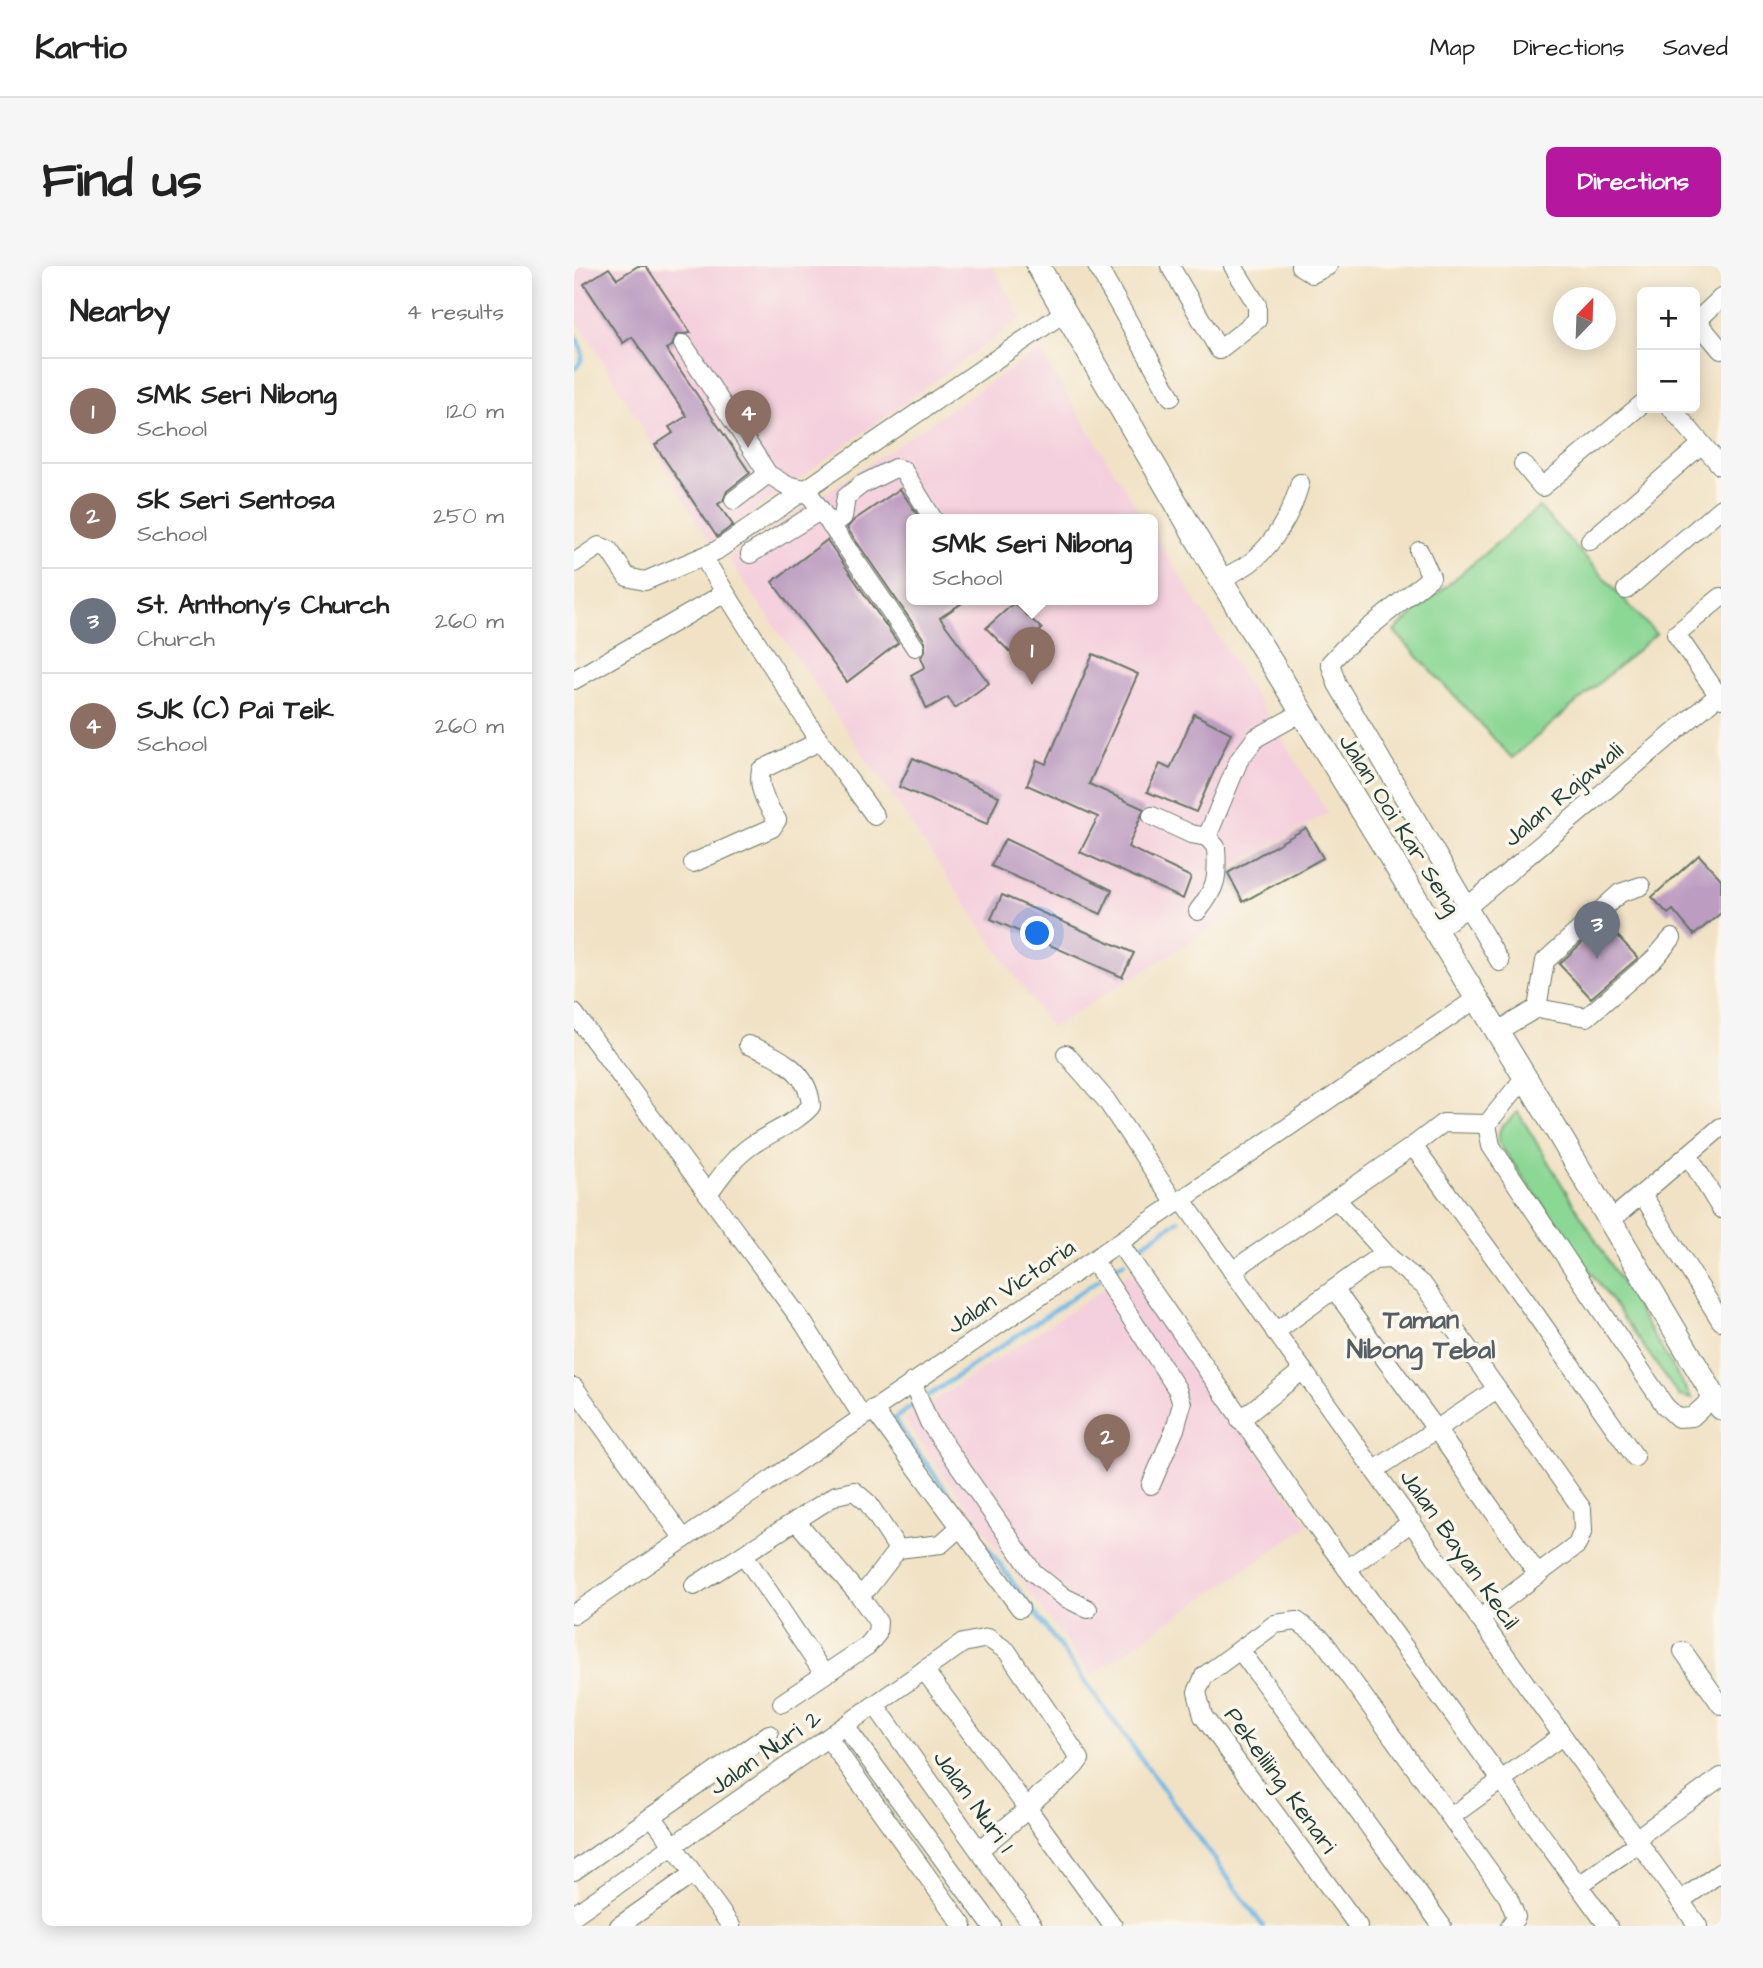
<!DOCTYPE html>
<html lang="en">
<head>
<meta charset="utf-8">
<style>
	:root { --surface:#fff; --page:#f6f6f6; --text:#222; --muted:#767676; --line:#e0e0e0; --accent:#b5179e }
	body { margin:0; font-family:"Architects Daughter",sans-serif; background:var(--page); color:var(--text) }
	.controls { position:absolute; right:21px; top:21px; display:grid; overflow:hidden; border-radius:10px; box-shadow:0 4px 18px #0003 }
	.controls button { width:63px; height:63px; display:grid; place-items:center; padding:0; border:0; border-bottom:2px solid var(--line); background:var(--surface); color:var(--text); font:35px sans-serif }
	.compass { position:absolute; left:979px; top:21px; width:63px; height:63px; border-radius:50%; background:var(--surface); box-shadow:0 4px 18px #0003; rotate:23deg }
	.you { position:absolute; left:464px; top:668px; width:24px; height:24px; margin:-18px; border:5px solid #fff; border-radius:50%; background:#1a73e8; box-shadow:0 0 0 10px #1a73e833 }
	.badge { display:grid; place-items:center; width:46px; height:46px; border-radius:50%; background:var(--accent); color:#fff; font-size:23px; font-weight:700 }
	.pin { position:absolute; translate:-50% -58px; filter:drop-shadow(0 2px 4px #0008) }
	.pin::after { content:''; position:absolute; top:37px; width:24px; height:21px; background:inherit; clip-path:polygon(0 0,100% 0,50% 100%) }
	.popup { position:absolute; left:332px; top:248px; width:252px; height:91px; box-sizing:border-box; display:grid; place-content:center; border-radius:10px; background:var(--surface); filter:drop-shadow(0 2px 5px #0005); font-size:23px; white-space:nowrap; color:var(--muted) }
	.popup b { font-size:26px; color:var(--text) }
	.popup::after { content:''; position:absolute; left:50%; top:100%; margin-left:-14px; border:14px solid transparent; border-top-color:var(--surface) }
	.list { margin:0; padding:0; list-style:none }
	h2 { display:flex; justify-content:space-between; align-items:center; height:91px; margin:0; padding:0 28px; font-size:30px }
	h2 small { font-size:23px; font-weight:400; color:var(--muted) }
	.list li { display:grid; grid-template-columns:46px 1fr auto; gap:21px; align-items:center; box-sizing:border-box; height:105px; padding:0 28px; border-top:2px solid var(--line) }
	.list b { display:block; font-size:26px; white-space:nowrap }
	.list p { margin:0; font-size:23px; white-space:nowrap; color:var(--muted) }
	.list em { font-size:23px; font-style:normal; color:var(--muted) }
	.map { position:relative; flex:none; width:1147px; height:1660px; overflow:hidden; border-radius:10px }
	header { display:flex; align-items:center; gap:42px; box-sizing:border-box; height:98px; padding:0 35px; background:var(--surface); border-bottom:2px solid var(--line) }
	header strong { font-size:33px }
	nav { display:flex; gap:38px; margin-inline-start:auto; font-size:24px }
	.intro { display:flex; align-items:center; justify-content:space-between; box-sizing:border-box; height:168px; padding:0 42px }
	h1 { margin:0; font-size:49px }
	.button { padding:18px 32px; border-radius:10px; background:var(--accent); color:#fff; font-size:24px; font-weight:700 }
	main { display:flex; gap:42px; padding:0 42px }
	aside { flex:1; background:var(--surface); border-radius:10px; box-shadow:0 4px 18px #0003 }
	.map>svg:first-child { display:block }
	.built { fill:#f4cfdd }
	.green { fill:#8bd794; stroke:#558a64; stroke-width:2 }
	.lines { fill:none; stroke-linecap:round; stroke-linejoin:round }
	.stream { stroke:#6fb8e7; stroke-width:4.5 }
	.building { fill:#bc9cc1 }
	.minor-casing { stroke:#687767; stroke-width:20 }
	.major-casing { stroke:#687767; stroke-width:25 }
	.minor { stroke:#fff; stroke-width:18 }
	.major { stroke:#fff; stroke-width:23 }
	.labels { text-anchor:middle; stroke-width:7; stroke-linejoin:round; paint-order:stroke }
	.street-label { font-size:24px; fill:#1f3d34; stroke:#fbf7ec }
	.neighbourhood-label { font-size:26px; font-weight:bold; fill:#565e65; stroke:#fbf7ec }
</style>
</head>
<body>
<header>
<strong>Kartio</strong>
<nav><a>Map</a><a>Directions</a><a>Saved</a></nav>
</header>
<div class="intro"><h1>Find us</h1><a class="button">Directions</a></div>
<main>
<aside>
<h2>Nearby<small>4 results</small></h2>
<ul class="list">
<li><span class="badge" style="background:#8d6e63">1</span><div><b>SMK Seri Nibong</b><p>School</p></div><em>120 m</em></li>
<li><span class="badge" style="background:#8d6e63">2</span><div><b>SK Seri Sentosa</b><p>School</p></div><em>250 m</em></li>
<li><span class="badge" style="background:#6b7280">3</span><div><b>St. Anthony's Church</b><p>Church</p></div><em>260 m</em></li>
<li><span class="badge" style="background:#8d6e63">4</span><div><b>SJK (C) Pai Teik</b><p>School</p></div><em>260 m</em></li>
</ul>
</aside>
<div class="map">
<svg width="1147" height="1660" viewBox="0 0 1147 1660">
	<rect width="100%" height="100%" fill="#fbf7ec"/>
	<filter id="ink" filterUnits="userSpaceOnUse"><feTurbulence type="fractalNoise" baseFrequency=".0143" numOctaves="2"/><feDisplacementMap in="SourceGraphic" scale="14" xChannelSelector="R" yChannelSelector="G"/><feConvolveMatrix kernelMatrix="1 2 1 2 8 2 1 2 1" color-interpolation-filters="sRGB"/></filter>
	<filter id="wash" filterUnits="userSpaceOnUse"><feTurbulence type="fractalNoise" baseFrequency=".00686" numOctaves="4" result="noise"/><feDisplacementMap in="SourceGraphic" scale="28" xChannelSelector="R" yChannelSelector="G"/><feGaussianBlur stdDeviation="1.57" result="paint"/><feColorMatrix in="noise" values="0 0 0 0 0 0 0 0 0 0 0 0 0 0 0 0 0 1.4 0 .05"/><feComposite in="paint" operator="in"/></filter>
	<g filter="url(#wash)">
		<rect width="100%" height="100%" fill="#f1e2c5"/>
		<!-- built -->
		<g class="built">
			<path d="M0,0H418L448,52L136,277L24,87L0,50Z"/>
			<path d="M465,84L570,253H337V333H579V266L754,547L650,606L666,645L477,762L154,292Z"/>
			<path d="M556,1006L735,1259L517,1410L330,1154Z"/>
		</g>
		<!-- green -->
		<g class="green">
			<path d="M965,241L1082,368L938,492L820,365Z"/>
			<path d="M944,846L1118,1133L1105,1130L924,876L926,863Z"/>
		</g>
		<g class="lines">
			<!-- stream -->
			<g class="stream">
				<path d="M0,68C8,82 14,92 0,103"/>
				<path d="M559,985L605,954"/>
				<path d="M533,1008L550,996"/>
				<path d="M351,1132L526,1013"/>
				<path d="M341,1138L320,1153L689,1660"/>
			</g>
		</g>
		<g id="blocks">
			<!-- building -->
			<g class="building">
				<path d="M64,0H72L117,67L102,69L98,80L92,83L176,207L153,225L149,235L144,238L159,259L143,271L81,179L99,167L95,161L113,150L58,71L49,77L10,18L35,2L43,13Z"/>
				<path d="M326,223L346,253H337V333H394L366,352L415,417L381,442L374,431L353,443L337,409L351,401L347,391L351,385V375L273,262L280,254Z"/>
				<path d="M253,274L324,377L273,416L198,316Z"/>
				<path d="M440,337L468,363L440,390L412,362Z"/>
				<path d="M519,388L564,408L515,518L570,543L554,581L617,611L609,633L506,586L524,551L453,519L463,494L472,498Z"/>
				<path d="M620,448L657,467L622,546L573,526L586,498L596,503Z"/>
				<path d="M339,492L425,530L413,558L325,521Z"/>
				<path d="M732,562L749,592L669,636L654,607Z"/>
				<path d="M431,573L538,624L527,648L417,600Z"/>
				<path d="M1125,589L1147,613V647L1120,669L1099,644L1094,648L1078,631Z"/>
				<path d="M428,629L560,687L548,711L417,653Z"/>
				<path d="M1031,656L1064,692L1017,732L985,698Z"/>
			</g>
		</g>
	</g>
	<g filter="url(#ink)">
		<use href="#blocks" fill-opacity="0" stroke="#687767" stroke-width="2"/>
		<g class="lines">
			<!-- minor casing -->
			<g class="minor-casing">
				<g id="minor">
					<path d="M523,0L597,131"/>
					<path d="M596,0L645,84L683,54V39L659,0"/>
					<path d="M726,0L738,8L754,0"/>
					<path d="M1147,32L1127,51V60L1147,84"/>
					<path d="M109,78L194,208L212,219L232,223L341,381"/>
					<path d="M1097,142L1147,200"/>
					<path d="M949,198L968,221L1068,138"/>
					<path d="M160,234L194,208"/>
					<path d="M257,260L269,251L272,231L287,219L321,202L329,204L359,253"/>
					<path d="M1016,275L1128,178"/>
					<path d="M845,285L857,311L769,383L756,397L763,418L926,696"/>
					<path d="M176,288L247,244"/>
					<path d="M129,291L241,468L301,550"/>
					<path d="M0,297L25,280L35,284L53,311L71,315L142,285L491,46"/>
					<path d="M647,314C656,308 667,303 676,297C700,278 718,247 726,217"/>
					<path d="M1052,324L1147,242"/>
					<path d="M1147,331L1102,368L1147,433"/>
					<path d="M0,414L151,327"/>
					<path d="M578,550L617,568L633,571L665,494L682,472L727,447"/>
					<path d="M119,597L198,562L203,554C193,539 183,522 187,504L246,475"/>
					<path d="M624,645C643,621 644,612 642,581L633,571"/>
					<path d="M861,665L892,642L1147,427"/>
					<path d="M963,742L1013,751L1081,692L1098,672"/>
					<path d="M0,747L230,1058L288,1150"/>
					<path d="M922,766L963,742L971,695L1046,627L1067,620"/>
					<path d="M492,788L532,834L602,938"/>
					<path d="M951,811L913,858L917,880L1091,1140L1104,1152L1118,1151L1140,1131"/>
					<path d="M839,880L962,1049L1061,1191"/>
					<path d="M1114,889L1147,943"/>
					<path d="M134,928C147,910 159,892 178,879C197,866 221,858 237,840C235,805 203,789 174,779"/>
					<path d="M1068,928L1147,1055"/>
					<path d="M762,933L817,993"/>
					<path d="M608,934L1124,1660"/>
					<path d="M1037,954L1147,861"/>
					<path d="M545,977L741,1259L1034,1660"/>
					<path d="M520,995L603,1123L608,1138L601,1163L577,1219"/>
					<path d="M658,1005L839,880L869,857L913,858"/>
					<path d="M760,1023L862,1163L964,1309"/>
					<path d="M701,1066L800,994L817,993L850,1020L1008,1243L1009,1264L1003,1279L905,1353"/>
					<path d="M338,1116L355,1156L459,1306L490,1331L514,1343"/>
					<path d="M0,1121L110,1273"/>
					<path d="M299,1143L446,1342"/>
					<path d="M666,1154L729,1104"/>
					<path d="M801,1204L923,1123"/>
					<path d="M170,1289L250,1408"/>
					<path d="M773,1303L838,1256"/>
					<path d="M120,1320L262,1229L280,1225L294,1237L324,1283"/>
					<path d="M285,1329L294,1322L324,1283L367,1278L385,1262"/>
					<path d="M0,1348L902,733"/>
					<path d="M666,1384L868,1660"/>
					<path d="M1109,1385L1147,1439"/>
					<path d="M350,1404L454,1543L405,1584"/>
					<path d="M208,1437L293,1380L303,1368L304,1356L285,1329L223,1256"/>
					<path d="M301,1439L459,1660"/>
					<path d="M271,1460L418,1660"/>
					<path d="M254,1472L389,1660"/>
					<path d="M78,1550L157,1660"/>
					<path d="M878,1550L988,1470"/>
					<path d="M0,1605L195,1468"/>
					<path d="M1004,1620L1059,1581L1071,1566L1147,1511"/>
					<path d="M1106,1635L1147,1606"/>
					<path d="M0,1649L389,1377L414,1372L433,1385L506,1493C493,1514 467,1522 454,1543L539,1660"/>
					<path d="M45,1660L119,1608"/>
					<path d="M784,1660L629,1450L623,1426L630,1410L701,1358L723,1355L748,1373L934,1631L942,1651L936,1660"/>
				</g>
			</g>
			<!-- major casing -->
			<g class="major-casing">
				<path id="major" d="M464,0L647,314L951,811L1147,1142"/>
			</g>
			<!-- minor -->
			<use href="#minor" class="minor"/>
			<!-- major -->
			<use href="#major" class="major"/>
		</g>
	</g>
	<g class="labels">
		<!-- street labels -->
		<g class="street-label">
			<text transform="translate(989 528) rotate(-40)" y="8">Jalan Rajawali</text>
			<text transform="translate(826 558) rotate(58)" y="8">Jalan Ooi Kar Seng</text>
			<text transform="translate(437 1020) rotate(-34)" y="8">Jalan Victoria</text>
			<text transform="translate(886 1283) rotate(55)" y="8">Jalan Bayan Kecil</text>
			<text transform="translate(191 1486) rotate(-35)" y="8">Jalan Nuri 2</text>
			<text transform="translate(707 1514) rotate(54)" y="8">Pekeliling Kenari</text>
			<text transform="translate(400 1535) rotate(54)" y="8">Jalan Nuri 1</text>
		</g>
		<!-- neighbourhood labels -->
		<g class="neighbourhood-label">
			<text x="847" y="1062">Taman<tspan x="847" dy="30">Nibong Tebal</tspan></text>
		</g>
	</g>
</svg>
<div class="controls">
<button>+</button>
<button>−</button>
</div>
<svg class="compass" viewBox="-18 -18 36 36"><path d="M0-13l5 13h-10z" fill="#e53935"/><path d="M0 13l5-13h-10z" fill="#767676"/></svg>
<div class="you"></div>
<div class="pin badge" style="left:458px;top:419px;background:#8d6e63">1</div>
<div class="popup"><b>SMK Seri Nibong</b>School</div>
<div class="pin badge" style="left:533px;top:1206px;background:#8d6e63">2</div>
<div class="pin badge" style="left:1023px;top:693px;background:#6b7280">3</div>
<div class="pin badge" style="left:174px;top:182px;background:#8d6e63">4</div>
</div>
</main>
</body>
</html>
